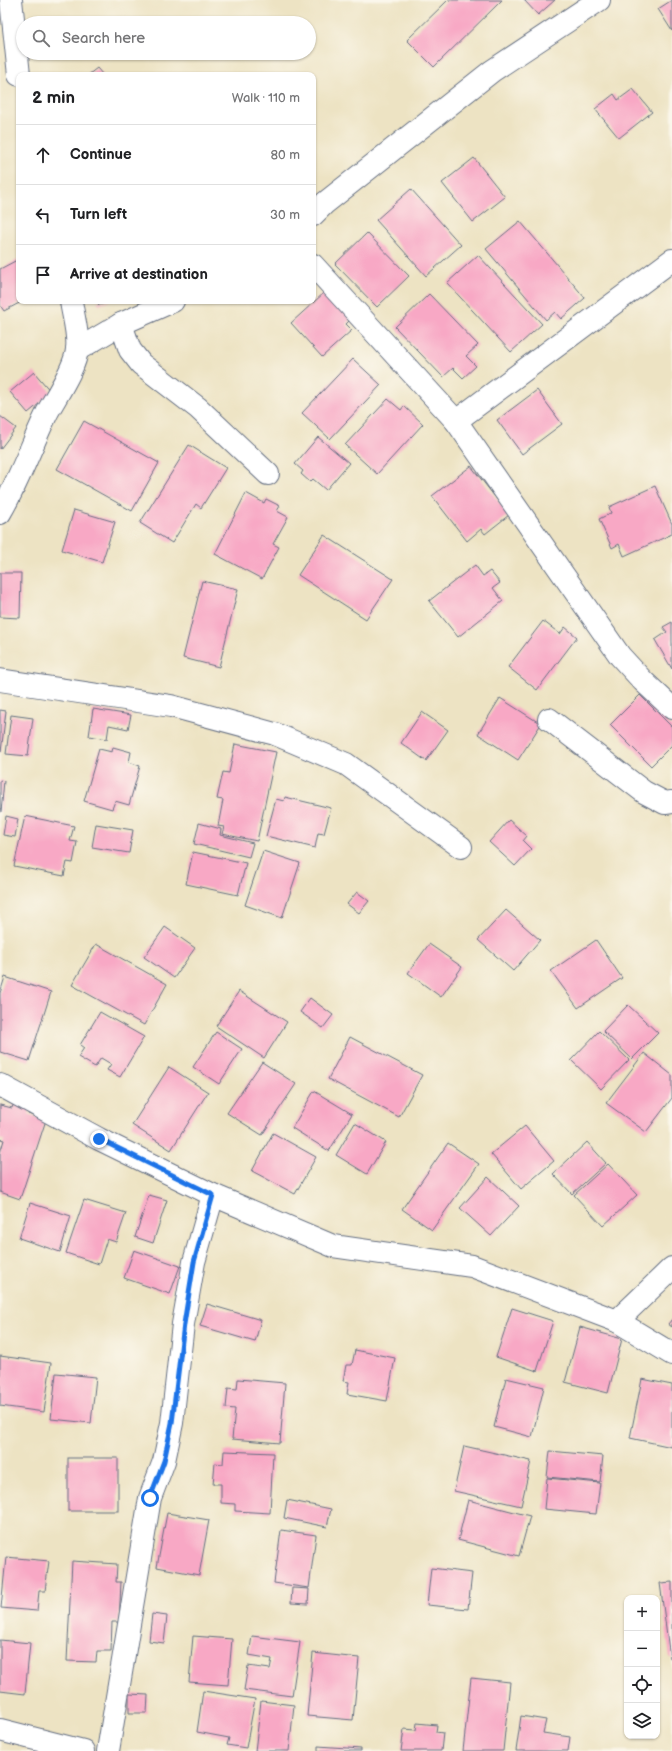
<!DOCTYPE html>
<html lang="en">
<head>
<meta charset="utf-8">
<style>
	:root { --surface:#fff; --page:#f6f6f6; --text:#202124; --muted:#757577; --line:#e0e0e0 }
	body { margin:0; font-family:"Balsamiq Sans",sans-serif; background:var(--page); color:var(--text) }
	.controls { position:absolute; right:12px; bottom:12px; display:grid; overflow:hidden; border-radius:8px; box-shadow:0 1px 3px #0004 }
	.controls button { width:36px; height:36px; display:grid; place-items:center; padding:0; border:0; border-bottom:1px solid var(--line); background:var(--surface); color:var(--text); font:20px sans-serif }
	.stop { position:absolute; width:12px; height:12px; margin:-9px; border:3px solid #1a73e8; border-radius:50%; background:#fff }
	.stop.end { background:#1a73e8; border-color:#fff; box-shadow:0 1px 4px #0008 }
	.list { margin:0; padding:0; list-style:none }
	h2 { display:flex; justify-content:space-between; align-items:center; height:52px; margin:0; padding:0 16px; font-size:17px }
	h2 small { font-size:13px; font-weight:400; color:var(--muted) }
	.list li { display:grid; grid-template-columns:26px 1fr auto; gap:12px; align-items:center; box-sizing:border-box; height:60px; padding:0 16px; border-top:1px solid var(--line) }
	.list b { display:block; font-size:15px; white-space:nowrap }
	.list em { font-size:13px; font-style:normal; color:var(--muted) }
	.icon { flex:none; width:22px; height:22px; fill:none; stroke:currentColor; stroke-width:2; stroke-linecap:round; stroke-linejoin:round }
	.map { position:relative; flex:none; width:672px; height:1751px; overflow:hidden }
	.search { position:absolute; background:var(--surface); box-shadow:0 1px 3px #0004; left:16px; top:16px; width:300px; height:44px; display:flex; align-items:center; gap:10px; box-sizing:border-box; padding:0 14px; border-radius:22px; color:var(--muted); font-size:15px }
	.panel { position:absolute; background:var(--surface); box-shadow:0 1px 3px #0004; left:16px; top:72px; width:300px; height:232px; border-radius:8px }
	.map>svg:first-child { display:block }
	.building { fill:#f8a8c5 }
	.lines { fill:none; stroke-linecap:round; stroke-linejoin:round }
	.street-casing { stroke:#646e81; stroke-width:24 }
	.street { stroke:#fff; stroke-width:22 }
	.route { stroke:#1a73e8; stroke-width:5 }
</style>
</head>
<body>
<div class="map">
<svg width="672" height="1751" viewBox="0 0 672 1751">
	<rect width="100%" height="100%" fill="#fbf7ec"/>
	<filter id="ink" filterUnits="userSpaceOnUse"><feTurbulence type="fractalNoise" baseFrequency=".025" numOctaves="2"/><feDisplacementMap in="SourceGraphic" scale="8" xChannelSelector="R" yChannelSelector="G"/><feConvolveMatrix kernelMatrix="1 2 1 2 8 2 1 2 1" color-interpolation-filters="sRGB"/></filter>
	<filter id="wash" filterUnits="userSpaceOnUse"><feTurbulence type="fractalNoise" baseFrequency=".012" numOctaves="4" result="noise"/><feDisplacementMap in="SourceGraphic" scale="16" xChannelSelector="R" yChannelSelector="G"/><feGaussianBlur stdDeviation="0.9" result="paint"/><feColorMatrix in="noise" values="0 0 0 0 0 0 0 0 0 0 0 0 0 0 0 0 0 1.4 0 .05"/><feComposite in="paint" operator="in"/></filter>
	<g filter="url(#wash)">
		<rect width="100%" height="100%" fill="#ede3c3"/>
		<g id="blocks">
			<!-- building -->
			<g class="building">
				<path d="M448,0H502L434,67L407,40Z"/>
				<path d="M524,0H555L538,15Z"/>
				<path d="M672,0V31L658,9Z"/>
				<path d="M97,68L103,75H88Z"/>
				<path d="M633,89L652,112L619,138L595,109L614,94L618,100Z"/>
				<path d="M474,158L505,197L473,222L442,183Z"/>
				<path d="M411,189L461,245L426,276L376,220Z"/>
				<path d="M520,221L585,298L561,319L555,312L546,320L486,249Z"/>
				<path d="M367,233L409,276L377,307L335,264Z"/>
				<path d="M478,255L542,324L511,352L447,283Z"/>
				<path d="M19,259V301H23L4,311L0,305V269Z"/>
				<path d="M325,292L351,319L346,324L352,330L322,357L291,323Z"/>
				<path d="M429,294L478,345L466,356L476,366L463,378L453,368L443,377L395,327Z"/>
				<path d="M97,301H110L99,305Z"/>
				<path d="M353,359L381,385L330,439L302,413Z"/>
				<path d="M34,372L52,393L28,413L10,392Z"/>
				<path d="M537,390L562,424L522,454L497,420Z"/>
				<path d="M388,399L401,410L404,406L423,424L377,474L345,445Z"/>
				<path d="M0,416L16,428L0,449Z"/>
				<path d="M84,421L159,463L132,511L57,469Z"/>
				<path d="M318,437L349,463L326,490L313,479L310,482L301,474L303,471L295,464Z"/>
				<path d="M189,445L226,468L201,508L196,504L172,543L140,523Z"/>
				<path d="M471,466L509,515L485,534L481,529L467,541L432,496Z"/>
				<path d="M655,486L672,524V534L624,556L619,544L612,548L599,519L611,513L609,507Z"/>
				<path d="M246,493L264,503L266,499L280,506L277,511L288,517L273,544L279,547L262,579L215,554Z"/>
				<path d="M74,510L115,522L102,562L62,550Z"/>
				<path d="M324,535L393,579L366,619L298,575Z"/>
				<path d="M475,565L483,576L490,571L500,583L493,588L503,601L458,637L429,601Z"/>
				<path d="M0,573H21L20,618L0,617Z"/>
				<path d="M202,581L238,589L219,667L183,658Z"/>
				<path d="M543,621L560,634L565,627L577,637L537,690L508,667Z"/>
				<path d="M672,622V669L655,640L667,632L663,627Z"/>
				<path d="M640,695L672,727V745L651,766L610,725Z"/>
				<path d="M500,698L541,724L518,760L478,734Z"/>
				<path d="M93,709L131,715L128,729L109,725L107,739L89,736Z"/>
				<path d="M0,710L6,711L1,752H0Z"/>
				<path d="M422,712L448,730L426,761L401,743Z"/>
				<path d="M11,715L33,718L28,756L6,754Z"/>
				<path d="M235,744L276,752L257,841L222,834L224,827L218,826L223,800L217,799L223,772L229,773Z"/>
				<path d="M113,747L131,752L129,762L140,766L129,805L115,801L112,809L84,801L99,749L112,752Z"/>
				<path d="M0,780L4,781L1,812H0Z"/>
				<path d="M285,797L331,808L324,834L318,833L315,848L266,836L276,799L284,801Z"/>
				<path d="M6,816L18,819L15,837L3,835Z"/>
				<path d="M25,816L74,826L70,841L77,842L73,863L67,862L64,876L14,866Z"/>
				<path d="M509,820L527,836L523,841L531,849L515,866L489,842Z"/>
				<path d="M199,823L221,829L220,835L253,843L249,857L194,844Z"/>
				<path d="M96,824L133,830L129,853L92,847Z"/>
				<path d="M263,851L300,863L282,918L245,905Z"/>
				<path d="M193,852L246,863L238,895L186,884Z"/>
				<path d="M357,892L369,901L359,913L347,904Z"/>
				<path d="M506,910L540,940L513,971L478,940Z"/>
				<path d="M165,927L195,948L174,978L144,957Z"/>
				<path d="M596,940L622,978L578,1008L551,971Z"/>
				<path d="M96,944L167,984L144,1025L72,985Z"/>
				<path d="M429,944L462,967L441,997L408,973Z"/>
				<path d="M5,977L51,992L29,1061L0,1052V993Z"/>
				<path d="M239,991L287,1022L264,1058L216,1026Z"/>
				<path d="M310,998L333,1015L323,1028L300,1012Z"/>
				<path d="M628,1005L658,1033L632,1059L603,1031Z"/>
				<path d="M100,1012L144,1037L120,1077L107,1070L111,1064L101,1058L95,1067L78,1057L84,1048L80,1045Z"/>
				<path d="M599,1031L629,1060L601,1089L571,1060Z"/>
				<path d="M216,1032L242,1049L219,1084L193,1067Z"/>
				<path d="M350,1037L422,1075L399,1117L328,1079Z"/>
				<path d="M644,1053L672,1075V1098L646,1132L606,1103Z"/>
				<path d="M262,1062L296,1084L262,1135L227,1113Z"/>
				<path d="M169,1067L208,1092L171,1150L132,1125Z"/>
				<path d="M314,1091L352,1114L329,1151L292,1128Z"/>
				<path d="M14,1103L30,1108L28,1114L46,1120L20,1199L0,1192V1153L4,1140L0,1139V1105L12,1108Z"/>
				<path d="M355,1123L386,1142L367,1174L336,1155Z"/>
				<path d="M525,1126L554,1161L521,1189L491,1154Z"/>
				<path d="M273,1133L316,1157L295,1194L252,1171Z"/>
				<path d="M587,1142L606,1163L572,1194L553,1174Z"/>
				<path d="M448,1143L479,1164L432,1230L402,1209Z"/>
				<path d="M608,1164L637,1195L603,1226L574,1195Z"/>
				<path d="M488,1177L519,1206L491,1236L460,1208Z"/>
				<path d="M149,1195L167,1200L153,1243L135,1237Z"/>
				<path d="M84,1200L126,1213L116,1242L107,1239L99,1264L66,1253Z"/>
				<path d="M30,1203L71,1216L60,1252L19,1238Z"/>
				<path d="M134,1250L180,1266L170,1294L124,1278Z"/>
				<path d="M207,1304L261,1320L255,1342L200,1326Z"/>
				<path d="M512,1308L553,1321L537,1371L496,1357Z"/>
				<path d="M672,1319V1327L668,1324Z"/>
				<path d="M580,1327L622,1339L608,1393L565,1382Z"/>
				<path d="M355,1350L395,1358L387,1401L347,1394L349,1382L343,1381L346,1365H352Z"/>
				<path d="M0,1356L51,1363L44,1412L0,1406Z"/>
				<path d="M56,1373L96,1377L91,1423L51,1419Z"/>
				<path d="M506,1378L544,1387L532,1437L494,1427Z"/>
				<path d="M238,1379L285,1383L280,1443L232,1439L235,1409L226,1408L228,1388L237,1389Z"/>
				<path d="M642,1379L672,1385V1447L630,1438Z"/>
				<path d="M464,1446L531,1461L521,1506L454,1491Z"/>
				<path d="M224,1451L273,1453L270,1513L235,1511V1504L221,1503V1484H213L215,1463L223,1464Z"/>
				<path d="M550,1451L603,1456L600,1482L547,1477Z"/>
				<rect x="68" y="1458" width="50" height="53"/>
				<path d="M547,1478L600,1483L596,1514L544,1509Z"/>
				<path d="M287,1500L331,1509L327,1527L284,1518Z"/>
				<path d="M468,1500L530,1516L519,1556L458,1540Z"/>
				<path d="M167,1513L209,1520L199,1575L157,1567Z"/>
				<path d="M281,1530L316,1535L309,1588L274,1583Z"/>
				<path d="M6,1557L49,1561L45,1591H39L37,1611L1,1608Z"/>
				<path d="M72,1561L117,1564L116,1582H121L119,1622H112L111,1651H97L96,1662L67,1661Z"/>
				<path d="M431,1568L472,1573L468,1609L427,1605Z"/>
				<path d="M672,1582V1658H670L660,1583Z"/>
				<path d="M292,1588L309,1589L308,1604L291,1603Z"/>
				<path d="M152,1614L167,1616L164,1643L149,1641Z"/>
				<path d="M193,1636L232,1639L228,1685L189,1682Z"/>
				<path d="M252,1636L300,1642L292,1696L244,1690L248,1666L270,1669L272,1659L249,1655Z"/>
				<path d="M0,1640L30,1643L25,1694L0,1691Z"/>
				<path d="M313,1653L359,1658L353,1720L307,1716Z"/>
				<path d="M471,1678L510,1682L503,1751H463Z"/>
				<path d="M203,1691L255,1699L246,1748L227,1745L229,1738L197,1732Z"/>
				<path d="M129,1694L148,1695L147,1713H129Z"/>
				<path d="M261,1701L294,1705L289,1751H255Z"/>
				<path d="M521,1716L546,1720L543,1733L570,1737L568,1751H516Z"/>
				<path d="M417,1723L437,1725L436,1732L443,1733L441,1751H401L404,1729L416,1730Z"/>
				<path d="M318,1746L361,1749V1751H318Z"/>
			</g>
		</g>
	</g>
	<g filter="url(#ink)">
		<use href="#blocks" fill-opacity="0" stroke="#646e81" stroke-width="1"/>
		<g class="lines">
			<!-- street casing -->
			<g class="street-casing">
				<g id="street">
					<path d="M11,0L19,75"/>
					<path d="M313,215L325,203L492,71L599,0"/>
					<path d="M313,265L456,421L620,656L643,681L672,708"/>
					<path d="M121,324L130,350L141,364L198,408L268,474"/>
					<path d="M77,350L121,324L173,301"/>
					<path d="M456,421L672,260"/>
					<path d="M0,513C19,481 31,446 47,413C56,396 76,367 77,349C79,334 73,316 71,301"/>
					<path d="M0,680L171,706L275,734L346,764L461,847"/>
					<path d="M549,719L644,792L665,803L672,802"/>
					<path d="M0,1085L99,1139L213,1195L333,1246L472,1266L617,1321L672,1354"/>
					<path d="M617,1321L672,1268"/>
					<path d="M0,1730L83,1751"/>
					<path d="M108,1751L150,1498L164,1461L172,1423L183,1324L194,1262L213,1195"/>
				</g>
			</g>
			<!-- street -->
			<use href="#street" class="street"/>
		</g>
	</g>
	<g class="lines" filter="url(#ink)">
		<!-- route -->
		<path class="route" d="M99,1139L213,1195L194,1262L184,1324L172,1423L164,1461L150,1498"/>
	</g>
</svg>
<div class="controls">
<button>+</button>
<button>−</button>
<button><svg class="icon" aria-label="locate" viewBox="0 0 24 24"><circle cx="12" cy="12" r="6"/><path d="M12 2v4M12 18v4M2 12h4M18 12h4"/></svg></button>
<button><svg class="icon" aria-label="layers" viewBox="0 0 24 24"><path d="M12 4l9 5-9 5-9-5zM3 14l9 5 9-5"/></svg></button>
</div>
<div class="stop" style="left:150px;top:1498px"></div>
<div class="stop end" style="left:99px;top:1139px"></div>
<div class="search"><svg class="icon" aria-label="search" viewBox="0 0 24 24"><circle cx="10" cy="10" r="6"/><path d="M15 15l6 6"/></svg>Search here</div>
<section class="panel">
<h2>2 min<small>Walk · 110 m</small></h2>
<ul class="list">
<li><svg class="icon" aria-label="ahead" viewBox="0 0 24 24"><path d="M12 20V5M6 11l6-6 6 6"/></svg><div><b>Continue</b></div><em>80 m</em></li>
<li><svg class="icon" aria-label="left" viewBox="0 0 24 24"><path d="M17 20v-9H6M10 6l-5 5 5 5"/></svg><div><b>Turn left</b></div><em>30 m</em></li>
<li><svg class="icon" aria-label="arrive" viewBox="0 0 24 24"><path d="M6 21V4h12l-3 4 3 4H6"/></svg><div><b>Arrive at destination</b></div></li>
</ul>
</section>
</div>
</body>
</html>
